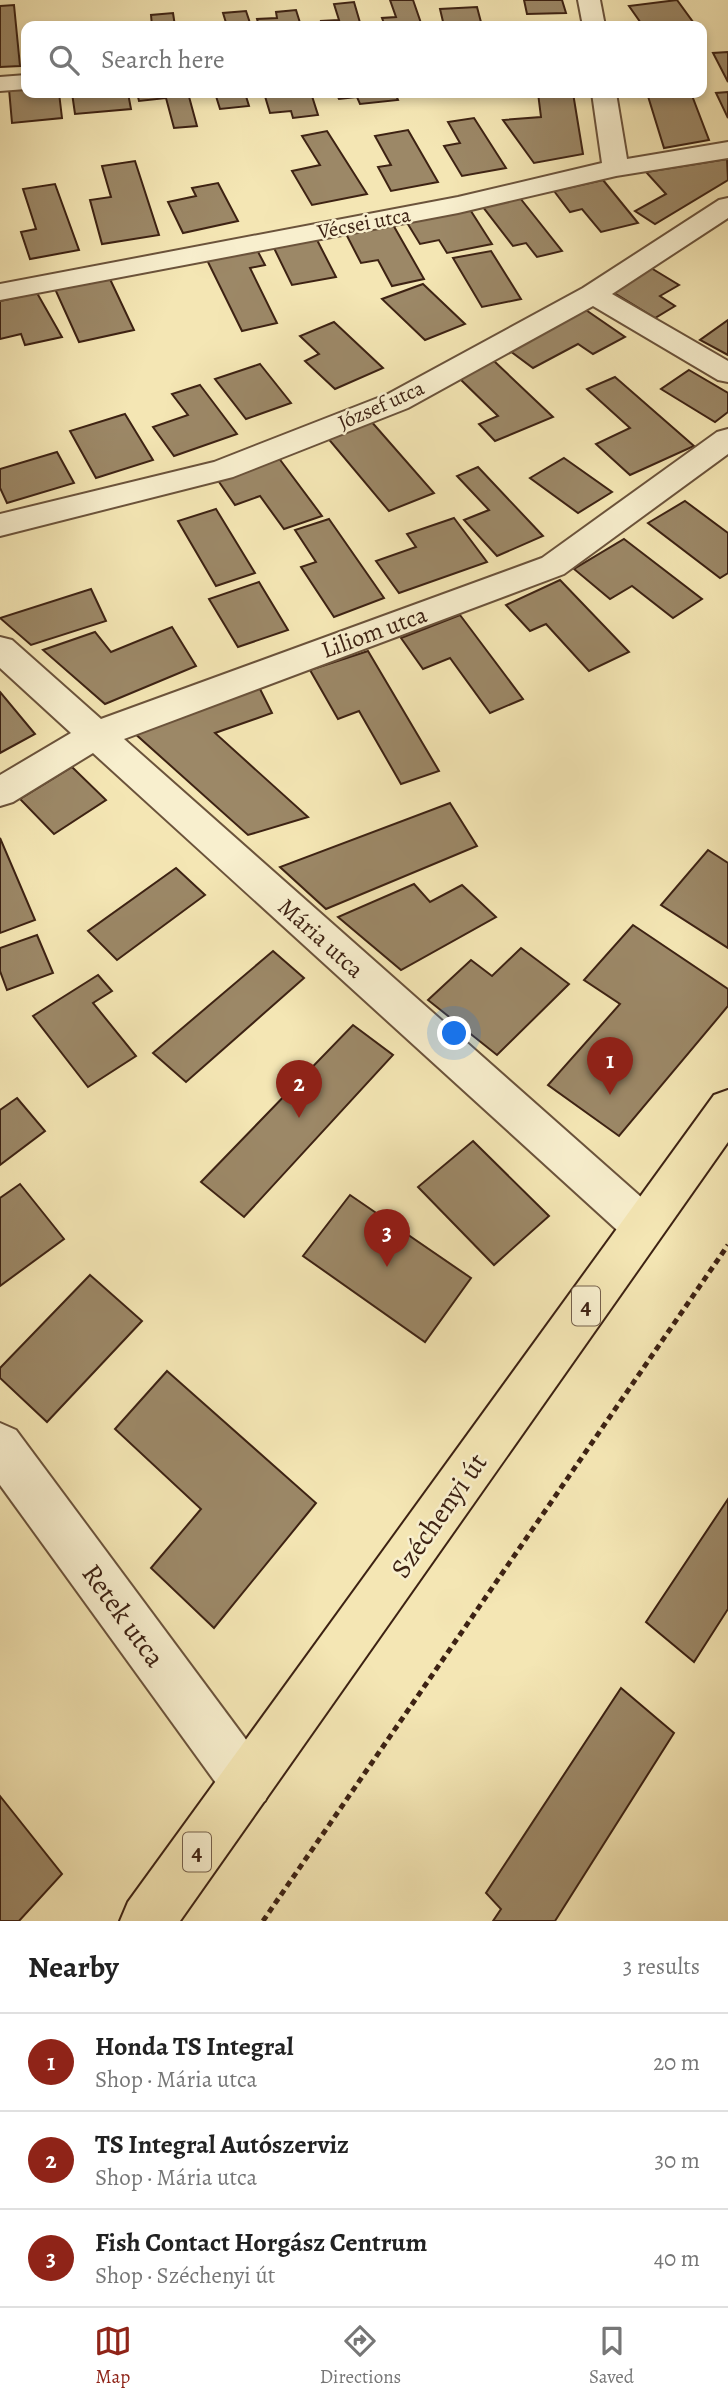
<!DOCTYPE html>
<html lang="en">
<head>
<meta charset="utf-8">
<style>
	:root { --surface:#fff; --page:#f6f6f6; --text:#222; --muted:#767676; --line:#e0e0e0; --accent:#8f2418 }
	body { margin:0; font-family:Alegreya,serif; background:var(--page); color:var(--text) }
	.you { position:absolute; left:455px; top:1034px; width:24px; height:24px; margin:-18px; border:5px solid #fff; border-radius:50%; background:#1a73e8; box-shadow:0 0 0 10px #1a73e833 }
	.badge { display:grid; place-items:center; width:46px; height:46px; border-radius:50%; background:var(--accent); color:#fff; font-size:23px; font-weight:700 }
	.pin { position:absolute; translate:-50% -58px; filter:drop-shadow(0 2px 4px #0008) }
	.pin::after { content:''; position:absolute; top:37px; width:24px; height:21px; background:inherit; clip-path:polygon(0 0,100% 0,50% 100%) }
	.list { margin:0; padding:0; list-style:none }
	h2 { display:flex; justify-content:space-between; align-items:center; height:91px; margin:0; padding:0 28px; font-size:30px }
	h2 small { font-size:23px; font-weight:400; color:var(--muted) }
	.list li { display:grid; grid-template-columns:46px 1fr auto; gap:21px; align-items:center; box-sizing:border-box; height:98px; padding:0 28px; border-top:2px solid var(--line) }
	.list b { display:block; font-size:26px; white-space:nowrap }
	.list p { margin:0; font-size:23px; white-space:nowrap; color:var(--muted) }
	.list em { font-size:23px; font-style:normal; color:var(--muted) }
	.icon { flex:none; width:38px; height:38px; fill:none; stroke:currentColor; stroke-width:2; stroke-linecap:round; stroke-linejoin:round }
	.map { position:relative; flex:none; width:728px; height:1921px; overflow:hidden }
	.search { position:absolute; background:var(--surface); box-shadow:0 4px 10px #0003; left:21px; right:21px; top:21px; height:77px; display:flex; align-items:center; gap:18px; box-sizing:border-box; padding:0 24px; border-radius:14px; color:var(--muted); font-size:26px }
	.sheet { height:385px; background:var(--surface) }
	nav { display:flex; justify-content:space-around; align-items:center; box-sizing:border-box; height:98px; border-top:2px solid var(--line); background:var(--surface); font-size:19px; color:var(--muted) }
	nav a { display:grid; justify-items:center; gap:4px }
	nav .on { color:var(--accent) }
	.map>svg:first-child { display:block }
	.building { fill:#9c8867; stroke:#3d2213; stroke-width:2 }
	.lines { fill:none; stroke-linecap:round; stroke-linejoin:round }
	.minor-casing { stroke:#6b533b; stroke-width:4 }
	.major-casing { stroke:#3d2213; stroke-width:4 }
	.path { stroke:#3d2213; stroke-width:5; stroke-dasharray:6 4.5; stroke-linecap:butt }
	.minor { fill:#f8efce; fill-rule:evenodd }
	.major { fill:#f4e6b4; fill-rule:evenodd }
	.labels { text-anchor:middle; stroke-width:5; stroke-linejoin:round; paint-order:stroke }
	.far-street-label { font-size:21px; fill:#3d2213; stroke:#f8efce }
	.shield { fill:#f8efce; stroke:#75604b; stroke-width:2 }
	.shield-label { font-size:23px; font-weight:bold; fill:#3d2213 }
	.street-label { font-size:24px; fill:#3d2213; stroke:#f8efce }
	.near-street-label { font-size:28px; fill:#3d2213; stroke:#f8efce }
</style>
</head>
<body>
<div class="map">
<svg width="728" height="1921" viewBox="0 0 728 1921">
	<rect width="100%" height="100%" fill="#f4e6b4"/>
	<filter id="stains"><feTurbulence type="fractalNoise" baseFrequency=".00286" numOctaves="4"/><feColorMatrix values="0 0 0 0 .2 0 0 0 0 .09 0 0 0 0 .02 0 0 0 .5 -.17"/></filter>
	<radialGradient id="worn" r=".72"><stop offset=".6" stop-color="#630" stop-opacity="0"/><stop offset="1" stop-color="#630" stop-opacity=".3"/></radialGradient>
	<!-- building -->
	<g class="building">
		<path d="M390,0H413L422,26H385L382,18L396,17Z"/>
		<path d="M524,0H562L566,13L527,14Z"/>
		<path d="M677,0L693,22L643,26L629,6Z"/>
		<path d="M354,2L361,26H322L321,21L339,20L334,4Z"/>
		<path d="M14,5L20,66L0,67V6Z"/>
		<path d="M477,7L482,26H444L440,9Z"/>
		<path d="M296,10L301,26H259L257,19L277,18L276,12Z"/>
		<path d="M246,11L251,26H227L223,13Z"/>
		<path d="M173,13L175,26H152L151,15Z"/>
		<path d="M728,52V82L713,53Z"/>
		<path d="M26,87V93H59L62,118L12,123L9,89Z"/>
		<path d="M728,92V118L716,93Z"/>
		<path d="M72,93H128L131,109L75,114Z"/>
		<path d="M137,93H188L197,126L174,128L166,98L139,101Z"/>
		<path d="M215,93H245L249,106L220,109Z"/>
		<path d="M264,93H311L318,115L293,118L291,111L270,113Z"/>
		<path d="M336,93H395L398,100L360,104L357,97L339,99Z"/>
		<path d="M538,93H573L583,154L534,163L503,120L541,117Z"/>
		<path d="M647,93H691L709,140L664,148Z"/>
		<path d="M474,118L506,168L462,176L444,146L460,143L448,122Z"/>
		<path d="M408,130L438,182L391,191L378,167L391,165L375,136Z"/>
		<path d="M327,131L367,194L312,205L292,171L320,165L302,136Z"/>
		<path d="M727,159L728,180L655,224L635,211L666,194L646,172Z"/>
		<path d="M135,161L159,235L102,244L90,200L111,197L102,166Z"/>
		<path d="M603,180L638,223L601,232L582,209L570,212L554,191Z"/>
		<path d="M218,183L238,221L183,233L168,202L196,196L192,188Z"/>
		<path d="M55,184L79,250L30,259L21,232L36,229L23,189Z"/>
		<path d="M520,198L562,251L537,257L526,243L513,246L483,207Z"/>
		<path d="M469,208L492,244L447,253L439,240L420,244L406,221Z"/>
		<path d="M392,223L424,279L392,286L378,260L361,263L345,232Z"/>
		<path d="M316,238L336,277L292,285L273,246Z"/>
		<path d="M256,248L265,265L250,268L277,323L242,331L206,258Z"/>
		<path d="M491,251L521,299L482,307L453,258Z"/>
		<path d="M651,268L679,285L660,296L675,306L655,318L611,291Z"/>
		<path d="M109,277L134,330L79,342L55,289Z"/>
		<path d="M423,284L465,324L425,340L382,299Z"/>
		<path d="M37,293L62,337L25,345L21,334L0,339V301Z"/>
		<path d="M583,308L625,337L593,354L578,344L533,368L506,348Z"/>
		<path d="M728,320V355L700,340Z"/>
		<path d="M334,322L383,368L335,389L305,361L319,354L300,336Z"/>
		<path d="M494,361L553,417L495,441L479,424L498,416L457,376Z"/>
		<path d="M260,364L291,403L246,419L215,379Z"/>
		<path d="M689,370L728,393V412L715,422L661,389Z"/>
		<path d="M615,377L694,446L630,475L596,444L630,428L587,389Z"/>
		<path d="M200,385L237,434L174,456L153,427L188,415L172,394Z"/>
		<path d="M125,414L153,460L96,478L70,431Z"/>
		<path d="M370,420L434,493L389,511L326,436Z"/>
		<path d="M57,452L74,483L7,503L0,488V469Z"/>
		<path d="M278,457L322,516L284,529L260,496L235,505L217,479Z"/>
		<path d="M564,458L612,492L578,513L530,478Z"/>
		<path d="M478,467L543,536L497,556L464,520L489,510L457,476Z"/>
		<path d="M685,501L728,533V573L720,578L648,523Z"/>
		<path d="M216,509L255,573L216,586L178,521Z"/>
		<path d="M454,518L487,562L399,593L376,561L416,547L407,534Z"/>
		<path d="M329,519L384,598L334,617L301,567L316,562L295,530Z"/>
		<path d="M624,539L702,599L673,618L632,586L610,599L574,569Z"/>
		<path d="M560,580L629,652L589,671L546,624L530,631L506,605Z"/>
		<path d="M259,582L288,630L238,647L209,599Z"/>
		<path d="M91,589L106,621L31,645L0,618Z"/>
		<path d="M460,615L523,699L490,713L450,658L423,669L401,638Z"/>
		<path d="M172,627L196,666L105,704L43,650L95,632L111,652Z"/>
		<path d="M368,651L439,771L401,784L359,711L338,719L310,670Z"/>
		<path d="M258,685L272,713L215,733L308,817L248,835L132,731Z"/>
		<path d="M0,692L35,734L0,753Z"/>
		<path d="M72,767L106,800L54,834L20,799Z"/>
		<path d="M450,803L477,846L326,909L280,867Z"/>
		<path d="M0,838L35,920L0,933Z"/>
		<path d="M708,850L728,863V948L661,905Z"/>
		<path d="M176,868L205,895L117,960L88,931Z"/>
		<path d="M414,884L430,902L462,885L496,917L401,970L338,917Z"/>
		<path d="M633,925L728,989V1006L619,1136L548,1085L620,1004L584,980Z"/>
		<path d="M37,935L53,973L7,990L0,971V948Z"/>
		<path d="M521,948L569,984L497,1055L428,1000L471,960L492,976Z"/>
		<path d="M273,951L304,978L186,1082L153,1053Z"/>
		<path d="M98,975L112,991L93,1003L136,1056L88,1087L33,1016Z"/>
		<path d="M353,1025L393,1055L244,1217L201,1182Z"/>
		<path d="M17,1098L45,1131L0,1165V1110Z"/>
		<path d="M473,1141L549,1216L494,1265L418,1187Z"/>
		<path d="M20,1184L64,1239L0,1286V1198Z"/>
		<path d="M350,1195L471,1278L425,1342L303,1256Z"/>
		<path d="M90,1275L142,1321L47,1422L0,1378V1368Z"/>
		<path d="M167,1371L316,1503L214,1628L151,1568L201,1509L115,1429Z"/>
		<path d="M728,1499V1609L694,1662L646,1622Z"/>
		<path d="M621,1688L674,1733L555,1921H493L501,1909L486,1893Z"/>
		<path d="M0,1796L62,1874L19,1921H0Z"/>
	</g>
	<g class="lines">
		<!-- minor casing -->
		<g class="minor-casing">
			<g id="minor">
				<path d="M578,0H600L605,26H583Z"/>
				<path d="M26,75V89L0,91V77Z"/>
				<path d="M592,93H616L627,159L728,142V158L616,176L458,213L0,300V284L458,197L602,163Z"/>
				<path d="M728,198V218L612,294L728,361V382L718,380L593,306L408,408L233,477L0,536V514L214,462L388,394L583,288L719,200Z"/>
				<path d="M728,429V454L564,574L124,739L658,1212L664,1226L658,1240L643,1246L628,1240L93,753L13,802L0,806V775L71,733L0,668V637L12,640L101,719L542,558L717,432Z"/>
				<path d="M0,1423L16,1430L265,1765L273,1783L265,1801L247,1809L229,1801L0,1485Z"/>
			</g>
		</g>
		<!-- major casing -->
		<g class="major-casing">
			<path id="major" d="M728,1090V1142L180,1921H120L128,1902L714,1095Z"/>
		</g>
		<!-- path -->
		<path class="path" d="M263,1921L728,1245"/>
		<!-- minor -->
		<use href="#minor" class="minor"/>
		<!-- major -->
		<use href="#major" class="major"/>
	</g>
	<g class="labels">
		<!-- far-street labels -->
		<g class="far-street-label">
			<text transform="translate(364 223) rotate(-11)" y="7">Vécsei utca</text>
			<text transform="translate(381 405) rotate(-24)" y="7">József utca</text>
		</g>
		<!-- shield labels -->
		<g class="shield">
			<rect x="572" y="1286.5" width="28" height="39" rx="5"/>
			<rect x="183" y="1832.5" width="28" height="39" rx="5"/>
		</g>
		<g class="shield-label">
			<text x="586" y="1314">4</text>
			<text x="197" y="1860">4</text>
		</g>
		<!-- street labels -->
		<g class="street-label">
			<text transform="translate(374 632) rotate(-20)" y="8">Liliom utca</text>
			<text transform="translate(321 938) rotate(42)" y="8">Mária utca</text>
		</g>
		<!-- near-street labels -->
		<g class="near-street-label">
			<text transform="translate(438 1515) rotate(-55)" y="10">Széchenyi út</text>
			<text transform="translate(124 1615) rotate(54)" y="10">Retek utca</text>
		</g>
	</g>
	<rect width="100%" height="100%" filter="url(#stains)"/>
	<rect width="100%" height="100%" fill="url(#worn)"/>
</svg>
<div class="you"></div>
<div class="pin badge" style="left:610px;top:1095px">1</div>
<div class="pin badge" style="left:299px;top:1118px">2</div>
<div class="pin badge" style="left:387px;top:1267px">3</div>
<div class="search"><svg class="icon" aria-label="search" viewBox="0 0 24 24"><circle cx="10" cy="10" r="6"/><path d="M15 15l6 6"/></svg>Search here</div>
</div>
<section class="sheet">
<h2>Nearby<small>3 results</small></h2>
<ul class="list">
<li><span class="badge">1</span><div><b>Honda TS Integral</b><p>Shop · Mária utca</p></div><em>20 m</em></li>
<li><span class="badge">2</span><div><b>TS Integral Autószerviz</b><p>Shop · Mária utca</p></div><em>30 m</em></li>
<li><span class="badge">3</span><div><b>Fish Contact Horgász Centrum</b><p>Shop · Széchenyi út</p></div><em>40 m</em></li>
</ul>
</section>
<nav>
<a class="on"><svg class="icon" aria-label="map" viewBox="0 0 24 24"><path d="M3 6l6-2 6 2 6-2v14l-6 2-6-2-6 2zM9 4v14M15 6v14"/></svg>Map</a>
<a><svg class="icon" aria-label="directions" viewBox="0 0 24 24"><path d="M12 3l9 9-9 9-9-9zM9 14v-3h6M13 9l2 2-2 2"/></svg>Directions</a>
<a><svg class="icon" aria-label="saved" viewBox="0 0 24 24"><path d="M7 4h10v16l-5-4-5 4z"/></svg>Saved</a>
</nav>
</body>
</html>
